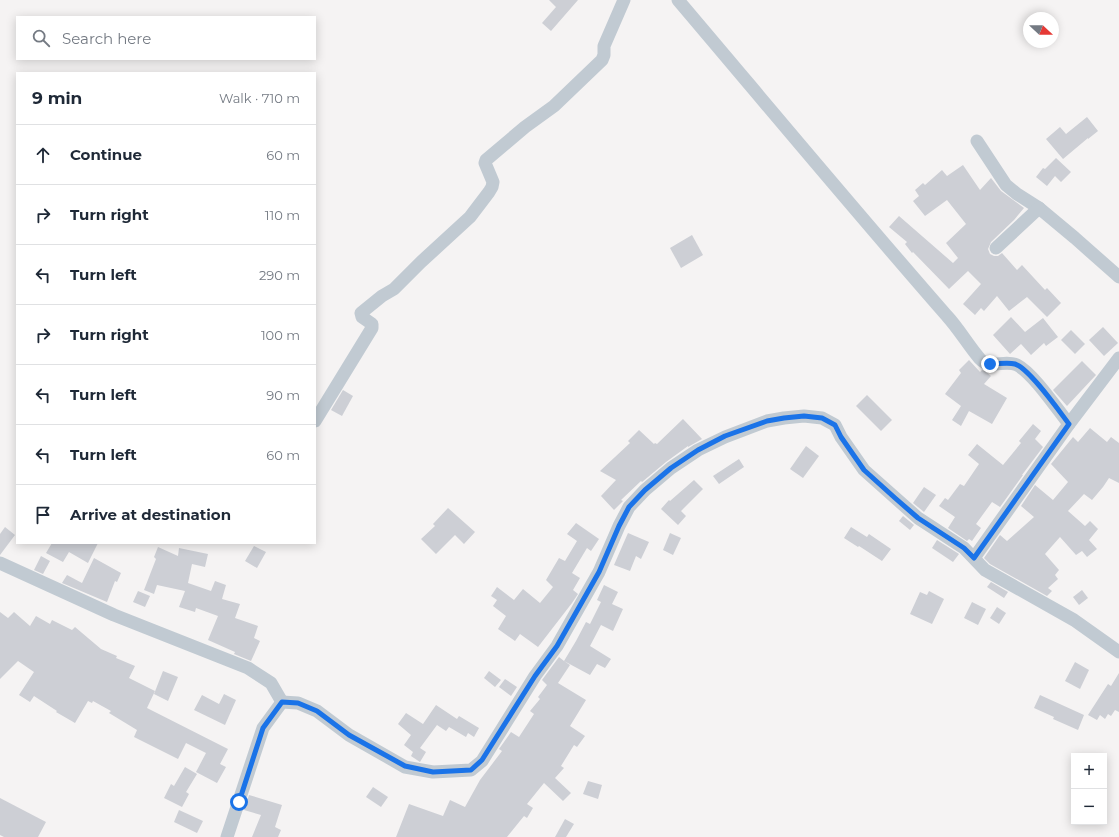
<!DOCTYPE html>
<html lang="en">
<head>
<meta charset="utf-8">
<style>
	:root { --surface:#fff; --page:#f6f6f7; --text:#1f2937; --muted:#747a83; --line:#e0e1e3 }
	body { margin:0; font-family:Montserrat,sans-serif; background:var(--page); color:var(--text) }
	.controls { position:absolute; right:12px; bottom:12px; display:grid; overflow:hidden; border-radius:0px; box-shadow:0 2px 10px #0003 }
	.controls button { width:36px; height:36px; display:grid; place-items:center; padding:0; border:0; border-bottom:1px solid var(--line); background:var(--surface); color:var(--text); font:20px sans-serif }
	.compass { position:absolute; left:1023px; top:12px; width:36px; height:36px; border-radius:50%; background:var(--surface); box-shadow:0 2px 10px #0003; rotate:112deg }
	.stop { position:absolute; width:12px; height:12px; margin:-9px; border:3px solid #1a73e8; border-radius:50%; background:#fff }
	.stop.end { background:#1a73e8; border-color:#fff; box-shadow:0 1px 4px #0008 }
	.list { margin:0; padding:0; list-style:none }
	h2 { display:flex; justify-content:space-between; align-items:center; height:52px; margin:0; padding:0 16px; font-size:17px }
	h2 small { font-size:13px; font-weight:400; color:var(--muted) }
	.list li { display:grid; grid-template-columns:26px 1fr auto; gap:12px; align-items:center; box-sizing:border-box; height:60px; padding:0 16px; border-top:1px solid var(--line) }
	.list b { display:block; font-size:15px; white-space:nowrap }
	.list em { font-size:13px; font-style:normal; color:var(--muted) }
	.icon { flex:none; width:22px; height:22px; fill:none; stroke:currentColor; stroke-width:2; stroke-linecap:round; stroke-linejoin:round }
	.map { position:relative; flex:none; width:1119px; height:837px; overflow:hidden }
	.search { position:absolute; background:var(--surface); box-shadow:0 2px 10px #0003; left:16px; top:16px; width:300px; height:44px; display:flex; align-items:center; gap:10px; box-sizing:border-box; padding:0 14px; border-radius:0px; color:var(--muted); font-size:15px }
	.panel { position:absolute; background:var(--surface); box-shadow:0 2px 10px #0003; left:16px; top:72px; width:300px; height:472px; border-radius:0px }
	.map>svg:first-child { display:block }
	.building { fill:#cdcfd5 }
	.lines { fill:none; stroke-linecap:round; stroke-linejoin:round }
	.street { stroke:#c1cad2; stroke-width:13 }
	.route { stroke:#1a73e8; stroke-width:5 }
</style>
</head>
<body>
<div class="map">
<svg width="1119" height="837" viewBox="0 0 1119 837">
	<rect width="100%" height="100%" fill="#f5f3f3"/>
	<!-- building -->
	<g class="building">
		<path d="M549,0H578L551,31L542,23L556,7Z"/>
		<path d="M1087,117L1098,131L1088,139V138L1063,159L1046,139L1060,127L1066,134Z"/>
		<path d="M1056,158L1071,172L1061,182L1055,176L1047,186L1036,177L1043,168L1045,169Z"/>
		<path d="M963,165L980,190L991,178L1001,191L1024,208L1014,220L991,242L988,249L990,254L994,256H998L1002,253L1017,270L1022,265L1045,290L1047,288L1061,303L1047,317L1027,297L1009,311L997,296L984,311L981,308L975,315L963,304L981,284L968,271L949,289L913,252L912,253L905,244L907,242L889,227L899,216L953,263L958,258L946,243L966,224L947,200L925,216L913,201L919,196L915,190L923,183L925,185L942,170L947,176Z"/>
		<path d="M692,235L703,255L681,268L670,248Z"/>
		<path d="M1011,317L1025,332L1043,318L1058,337L1046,346L1044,343L1031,355L1021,344L1010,354L993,335Z"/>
		<path d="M1103,327L1118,343L1104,356L1089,340Z"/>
		<path d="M1071,330L1085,344L1075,354L1061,340Z"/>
		<path d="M969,360L980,372L982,370L985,371L991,376L984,384L1007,398L992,424L969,411L961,426L952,420L961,406L945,394L961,373L959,370Z"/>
		<path d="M1082,361L1096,375L1067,406L1053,390Z"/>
		<path d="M343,390L353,396L342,416L331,410Z"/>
		<path d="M867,395L892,420L881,431L856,406Z"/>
		<path d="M683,419L702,439L688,447V446L666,462L642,482L641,481L621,500L623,501L614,510L601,496L616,480L600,471L630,443L628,441L639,430L654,444L655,443L657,444Z"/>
		<path d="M1033,424L1041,431L1035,439L1043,447L1022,475H1023L1000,507L992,502L976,524L981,528L972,541L969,539L967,541L948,528L955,517L939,506L945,498L948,500L960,484L964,486L979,464L968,455L977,444L1003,465L1021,443L1019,441Z"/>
		<path d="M1090,428L1107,442L1111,437L1119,443V483L1109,478L1103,487L1092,500L1084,494L1068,511L1085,526L1090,521L1098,529L1089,540L1097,549L1087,557L1082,551L1076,555L1060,537L1045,554L1059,570L1055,575L1058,579L1048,588L1052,591L1047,596L990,564L984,558L1000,535L1007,541L1034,517L1021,506L1035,485L1053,500L1068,482L1051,464L1073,437L1078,442Z"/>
		<path d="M806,446L819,456L803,478L790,469Z"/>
		<path d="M739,459L744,467L719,484L713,476Z"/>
		<path d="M694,480L703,489L681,511L686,516L678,525L661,509L669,500L670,501Z"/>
		<path d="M924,487L936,495L924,512L913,503Z"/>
		<path d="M448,508L475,532L464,544L455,535L436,554L421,539L435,526L433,524Z"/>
		<path d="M903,516L914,525L910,530L899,521Z"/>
		<path d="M576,523L599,539L591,551L587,548L572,573L580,578L573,590L578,594L572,603L538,647L520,634L515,641L498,629L506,616L493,606L497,600L491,596L497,587L514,600L523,589L540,603L553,587L546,580L559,558L565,561L577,541L567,534Z"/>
		<path d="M5,527L15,535L0,555V534Z"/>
		<path d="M851,527L867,537L869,534L891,549L882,561L859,546L858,547L844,538Z"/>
		<path d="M628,533L649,542L641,559L636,556L630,571L614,565Z"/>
		<path d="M670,533L681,538L673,555L663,550Z"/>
		<path d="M937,540L959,554L953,562L932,548Z"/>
		<path d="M51,543H98L88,563L69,552L63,562L46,553L52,543Z"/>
		<path d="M254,546L266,552L257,568L245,561Z"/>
		<path d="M158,547L178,556L179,548L208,554L205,567L192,564L188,583L211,591L215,581L226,585L222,599L240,604L235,618L258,626L254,638L260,641L251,661L234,654L235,652L208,640L218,616L196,608L195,612L179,607L185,591L157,585L154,594L144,590L156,559L154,557Z"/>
		<path d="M41,556L50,561L43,574L34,570Z"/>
		<path d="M94,558L121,573L117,582L115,581L107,602L62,583L67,575L82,583Z"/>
		<path d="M991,582L1008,592L1004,598L987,587Z"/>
		<path d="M604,585L618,592L612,604L623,609L613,631L601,625L590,646L611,659L605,668L597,664L590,675L564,661L570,665L558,683L586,700L570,726L585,736L577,747L574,745L561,766L564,768L555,778L571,793L563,801L544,783L527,804L533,808L527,818L524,816L507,837H396L409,804L443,816L450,800L465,807L480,780L502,751L499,749L511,732L519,737L534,714L530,711L540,699L538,697L547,685L542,680L559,657L564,661L576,641L586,622L590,624L601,602L597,600Z"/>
		<path d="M1082,590L1088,598L1079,605L1073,597Z"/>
		<path d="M138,591L150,596L145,607L133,602Z"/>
		<path d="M929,591L944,599L932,624L910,614L920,592L927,595Z"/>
		<path d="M972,602L986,609L978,625L964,618Z"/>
		<path d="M997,607L1006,613L999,624L990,618Z"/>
		<path d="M0,612L8,618L14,612L30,626L36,616L50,624L52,620L72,630L75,627L101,649L117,656L116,658L135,666L129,678L155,691L147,708L228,749L220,764L226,767L217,783L196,772L206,753L186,743L178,759L134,737L137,730L109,713L111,711L93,701L92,703L88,701L75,723L56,712L57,711L34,696L30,702L19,695L34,672L18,661L0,679Z"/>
		<path d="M1075,662L1089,670L1080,689L1065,681Z"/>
		<path d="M163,671L178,677L168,701L154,694Z"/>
		<path d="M489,671L501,680L495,687L484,678Z"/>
		<path d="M1119,673V712L1115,710L1111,716L1108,714L1105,719L1100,715L1097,720L1088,715L1108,684L1111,686Z"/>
		<path d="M505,679L517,687L511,696L499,687Z"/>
		<path d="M224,694L236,700L225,725L194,710L202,695L219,704Z"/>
		<path d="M1040,695L1084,715L1078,730L1053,719L1054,717L1034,708Z"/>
		<path d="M436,705L457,719L459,716L479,728L474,737L468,733L466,737L449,727L446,731L437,725L420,748L426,752L420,762L411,756L413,752L404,745L411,735L398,724L406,713L423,724Z"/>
		<path d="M185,767L197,774L186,792L189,794L182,807L164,798L171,784L174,786Z"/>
		<path d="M588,781L602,785L598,799L583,794Z"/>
		<path d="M373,787L388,797L381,807L366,797Z"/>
		<path d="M249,795L282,805L275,827L281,830L278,837H252L261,815L244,810Z"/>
		<path d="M0,798L46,822L38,837H4L0,835Z"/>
		<path d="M179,810L203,821L197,833L174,822Z"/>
		<path d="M565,819L574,824L566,837H555Z"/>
	</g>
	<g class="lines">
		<!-- street -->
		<g class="street">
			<path d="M678,0C767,105 856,212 947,316C959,329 968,345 980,359C990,370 1005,359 1017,365C1033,373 1057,409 1069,424"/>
			<path d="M977,141L1006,185L1017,194L1039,208L1075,238L1119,277"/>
			<path d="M996,248L1039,208"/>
			<path d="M315,421L372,328V324L362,317L361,313L382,296L394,289L421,262L470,217L489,192L492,187L493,182L485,163L486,160L525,127L554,106L602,60L604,55V46L624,0"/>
			<path d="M974,558L1069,424L1119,358"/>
			<path d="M0,563L114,615L248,668L271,683L282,702"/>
			<path d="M227,837L263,728L282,702L298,703L317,711L349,735L405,767L433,772L471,770L482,761L535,676L557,646L599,572L619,526L629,507L645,490L671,468L698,450L725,437L767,421L784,418L804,416L822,418L835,425L841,437L864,470L918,518L964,548L985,570L1074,620L1119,652"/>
		</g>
	</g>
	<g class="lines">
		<!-- route -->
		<path class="route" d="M239,802L263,728L282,702L298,703L317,711L349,735L405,766L433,772L471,770L482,760L535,676L557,646L599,572L619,526L629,507L645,490L671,468L698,450L725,436L767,421L784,418L804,416L822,418L835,425L841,437L864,470L895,498L918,518L964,548L974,558L1069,424C1059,411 1029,368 1015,364C1008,362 998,364 990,364"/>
	</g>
</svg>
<div class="controls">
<button>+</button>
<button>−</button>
</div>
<svg class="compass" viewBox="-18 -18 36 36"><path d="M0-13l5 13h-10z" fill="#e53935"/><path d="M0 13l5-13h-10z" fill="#747a83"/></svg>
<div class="stop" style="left:239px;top:802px"></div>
<div class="stop end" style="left:990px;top:364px"></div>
<div class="search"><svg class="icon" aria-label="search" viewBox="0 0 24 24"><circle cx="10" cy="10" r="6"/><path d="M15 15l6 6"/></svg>Search here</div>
<section class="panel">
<h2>9 min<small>Walk · 710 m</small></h2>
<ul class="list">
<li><svg class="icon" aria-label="ahead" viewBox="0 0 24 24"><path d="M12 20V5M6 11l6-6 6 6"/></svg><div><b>Continue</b></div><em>60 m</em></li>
<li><svg class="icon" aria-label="right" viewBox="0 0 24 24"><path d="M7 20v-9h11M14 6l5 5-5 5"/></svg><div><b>Turn right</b></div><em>110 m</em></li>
<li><svg class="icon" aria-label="left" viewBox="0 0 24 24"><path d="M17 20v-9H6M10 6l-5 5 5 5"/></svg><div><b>Turn left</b></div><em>290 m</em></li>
<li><svg class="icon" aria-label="right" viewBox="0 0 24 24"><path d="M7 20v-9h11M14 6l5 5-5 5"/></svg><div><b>Turn right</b></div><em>100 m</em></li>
<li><svg class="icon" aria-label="left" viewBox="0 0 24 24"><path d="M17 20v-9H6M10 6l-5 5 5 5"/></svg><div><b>Turn left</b></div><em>90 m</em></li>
<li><svg class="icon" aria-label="left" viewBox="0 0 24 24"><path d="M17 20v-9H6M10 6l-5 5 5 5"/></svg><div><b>Turn left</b></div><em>60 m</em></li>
<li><svg class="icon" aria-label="arrive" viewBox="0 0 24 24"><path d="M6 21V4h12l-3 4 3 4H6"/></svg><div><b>Arrive at destination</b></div></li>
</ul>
</section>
</div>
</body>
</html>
